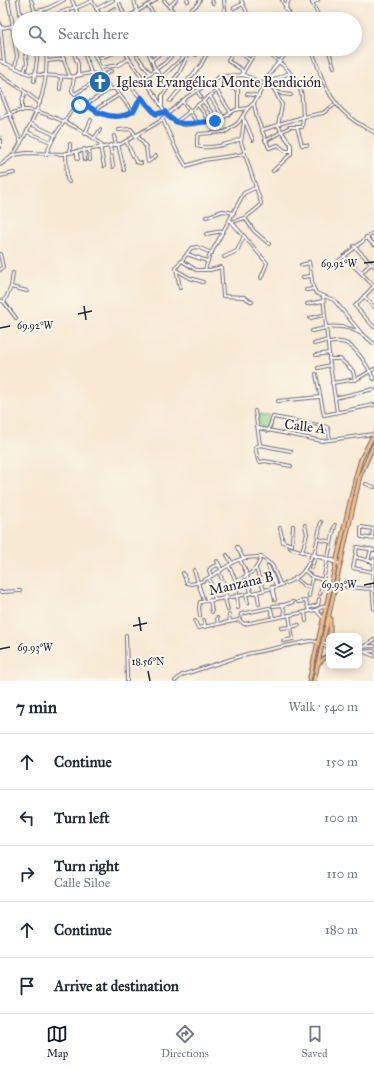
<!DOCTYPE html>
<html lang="en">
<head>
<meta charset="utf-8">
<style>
	:root { --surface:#fff; --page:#f6f6f7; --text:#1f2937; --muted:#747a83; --line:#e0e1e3; --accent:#111827 }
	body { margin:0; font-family:"IM FELL Great Primer",serif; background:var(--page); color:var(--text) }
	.controls { position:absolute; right:12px; bottom:12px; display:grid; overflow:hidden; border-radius:8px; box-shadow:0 2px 10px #0003 }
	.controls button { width:36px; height:36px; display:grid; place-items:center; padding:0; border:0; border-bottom:1px solid var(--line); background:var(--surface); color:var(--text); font:20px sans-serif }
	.stop { position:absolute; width:12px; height:12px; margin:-9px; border:3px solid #1a73e8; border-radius:50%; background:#fff }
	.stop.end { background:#1a73e8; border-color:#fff; box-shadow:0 1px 4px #0008 }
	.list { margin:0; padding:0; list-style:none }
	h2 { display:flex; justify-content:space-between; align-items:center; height:52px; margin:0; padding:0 16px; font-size:17px }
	h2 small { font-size:13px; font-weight:400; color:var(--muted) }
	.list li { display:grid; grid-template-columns:26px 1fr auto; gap:12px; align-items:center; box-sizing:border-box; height:56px; padding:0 16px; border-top:1px solid var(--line) }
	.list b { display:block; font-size:15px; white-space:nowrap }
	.list p { margin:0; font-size:13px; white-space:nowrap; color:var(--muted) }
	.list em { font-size:13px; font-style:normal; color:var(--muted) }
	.icon { flex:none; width:22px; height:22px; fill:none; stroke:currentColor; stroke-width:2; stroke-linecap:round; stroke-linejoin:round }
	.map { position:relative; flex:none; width:374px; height:681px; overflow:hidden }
	.search { position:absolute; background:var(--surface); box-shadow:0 2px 10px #0003; left:12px; right:12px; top:12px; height:44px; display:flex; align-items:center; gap:10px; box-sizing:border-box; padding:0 14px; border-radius:22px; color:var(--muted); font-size:15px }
	.sheet { height:332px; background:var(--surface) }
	nav { display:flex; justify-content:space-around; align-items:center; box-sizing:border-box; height:56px; border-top:1px solid var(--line); background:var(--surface); font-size:11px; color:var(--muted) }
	nav a { display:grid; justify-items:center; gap:2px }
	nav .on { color:var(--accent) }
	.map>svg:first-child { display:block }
	.green { fill:#9ad98f; stroke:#5e7e65 }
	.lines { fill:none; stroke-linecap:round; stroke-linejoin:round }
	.minor-casing { stroke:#6d6870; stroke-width:4 }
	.major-casing { stroke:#6d6870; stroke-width:5 }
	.minor { stroke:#fff; stroke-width:2 }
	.major { stroke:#f7be87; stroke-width:3 }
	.route { stroke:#1a73e8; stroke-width:5 }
	.ticks { fill:none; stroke:#22223b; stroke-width:1.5 }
	.labels { text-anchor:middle; stroke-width:4; stroke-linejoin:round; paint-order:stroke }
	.poi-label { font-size:14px; fill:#22223b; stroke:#fbf7ec; text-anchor:start }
	.street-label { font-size:14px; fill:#22223b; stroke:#fbf7ec }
	.ticks-label { font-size:10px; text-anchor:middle; fill:#22223b; stroke:#fbf7ec; stroke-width:4; stroke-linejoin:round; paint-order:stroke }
</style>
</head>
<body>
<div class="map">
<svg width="374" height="681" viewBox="0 0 374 681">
	<rect width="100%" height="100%" fill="#fbf7ec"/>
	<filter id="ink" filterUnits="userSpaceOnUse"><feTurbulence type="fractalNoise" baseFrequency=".025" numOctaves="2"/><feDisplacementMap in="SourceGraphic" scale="8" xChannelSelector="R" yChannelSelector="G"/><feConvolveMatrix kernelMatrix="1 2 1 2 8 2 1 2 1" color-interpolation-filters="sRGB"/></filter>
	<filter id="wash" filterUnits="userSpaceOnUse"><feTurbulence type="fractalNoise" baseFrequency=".012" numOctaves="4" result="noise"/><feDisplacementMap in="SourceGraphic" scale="16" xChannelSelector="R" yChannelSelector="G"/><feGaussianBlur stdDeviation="0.9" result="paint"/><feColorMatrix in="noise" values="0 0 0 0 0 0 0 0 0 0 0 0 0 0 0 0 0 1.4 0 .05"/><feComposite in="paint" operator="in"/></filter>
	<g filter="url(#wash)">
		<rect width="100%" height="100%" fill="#f7e9d3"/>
		<!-- green -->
		<path class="green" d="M257,415L270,416L268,428H259Z"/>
	</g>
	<g filter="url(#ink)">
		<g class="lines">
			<!-- minor casing -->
			<g class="minor-casing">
				<g id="minor">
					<path d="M8,0L13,26"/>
					<path d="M18,0L21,19"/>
					<path d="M31,0L35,12"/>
					<path d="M72,0L80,19L99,14"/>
					<path d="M91,0L103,19"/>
					<path d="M134,0L139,19"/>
					<path d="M164,0L179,19"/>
					<path d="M187,0L188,1"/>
					<path d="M212,0L213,3"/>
					<path d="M224,0L226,19"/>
					<path d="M241,0L250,19"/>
					<path d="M282,0L292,19"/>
					<path d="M311,0L320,19"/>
					<path d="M312,3L318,0"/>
					<path d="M120,4L125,17"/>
					<path d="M148,6L157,19"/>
					<path d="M169,7L176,0"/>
					<path d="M76,8L92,1"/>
					<path d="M234,8L243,4"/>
					<path d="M96,9L113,0"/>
					<path d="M285,9L289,0"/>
					<path d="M67,10L71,19"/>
					<path d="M58,14L60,19"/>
					<path d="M226,14L235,17"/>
					<path d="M21,15L46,9L64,0"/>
					<path d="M101,17L115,8"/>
					<path d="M44,19L75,7"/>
					<path d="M118,19L133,14L156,0"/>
					<path d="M169,19L175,14"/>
					<path d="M179,19L198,4L200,0"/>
					<path d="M200,19L205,15"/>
					<path d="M0,23L4,63"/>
					<path d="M12,26L17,56L15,67"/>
					<path d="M1,28L19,25"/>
					<path d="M60,49L70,77"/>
					<path d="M72,49L78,64V76"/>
					<path d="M83,49L91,73"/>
					<path d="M92,49L110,89"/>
					<path d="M124,49L129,59L155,95L166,114L176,122L185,125L220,120L235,110L248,108L254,103L273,69L290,49"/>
					<path d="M147,49L155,69L169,85"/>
					<path d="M234,49L228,61L241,69L243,73"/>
					<path d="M235,49L250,60"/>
					<path d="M263,49C277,60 297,74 301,92C303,100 302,109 303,117L323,113L337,103"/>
					<path d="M310,49C316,58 318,68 322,78C333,105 348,120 374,132"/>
					<path d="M328,49L334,67"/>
					<path d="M196,55V49"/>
					<path d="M137,56L150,73"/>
					<path d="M96,59L125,49"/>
					<path d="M152,60L165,49"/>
					<path d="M0,61L29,74L70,77L91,73L95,74L99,78"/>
					<path d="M47,61L64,59"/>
					<path d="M101,68L118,65L129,59"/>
					<path d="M24,72L27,63L25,49"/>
					<path d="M242,74L257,49"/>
					<path d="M0,75L17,86L40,103"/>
					<path d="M74,77L72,91L75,94L111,71"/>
					<path d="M162,77L187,54"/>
					<path d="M143,78L165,63L178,49"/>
					<path d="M195,80L203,88"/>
					<path d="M34,81L37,60L36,49"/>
					<path d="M267,83L289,73"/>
					<path d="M60,89L61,77"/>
					<path d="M115,89L133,112L141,97"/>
					<path d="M0,90L21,143"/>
					<path d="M275,90L282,94L291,95"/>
					<path d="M197,91L201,97"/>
					<path d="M217,91L231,113"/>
					<path d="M247,94L259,96"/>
					<path d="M210,96L223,117"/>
					<path d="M170,101L201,65L209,49"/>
					<path d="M203,101L213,114L215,121"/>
					<path d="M183,102L197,122"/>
					<path d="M87,104L88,106C102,117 115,119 133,112"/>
					<path d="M254,104L257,118L269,148L278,145L285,151H290"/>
					<path d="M80,105L87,104L110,89H115L125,80L154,113L158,114L165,112"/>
					<path d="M162,105V96L179,73L186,59L188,49"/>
					<path d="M198,105L204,113L207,121"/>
					<path d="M22,111V101L25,92"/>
					<path d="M97,113L98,108L119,95"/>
					<path d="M243,117L244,121L241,142L261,203L260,206L245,218"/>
					<path d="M0,118C7,115 16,111 24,110C42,109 91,132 102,146"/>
					<path d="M162,118L176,149L186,166L204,160L244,154"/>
					<path d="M245,121L253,140"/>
					<path d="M176,122L224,85L238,90V109"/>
					<path d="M31,124L55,135"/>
					<path d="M297,127L302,145H307"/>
					<path d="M119,130L131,129L136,136"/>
					<path d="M262,130L278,125"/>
					<path d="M27,132L51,142"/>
					<path d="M85,134L91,120"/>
					<path d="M137,135L146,147L148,162L156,156"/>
					<path d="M114,136L116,145"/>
					<path d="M0,138V147"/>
					<path d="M94,139L100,130"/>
					<path d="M241,139C230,144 208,150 197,146V138L199,134L225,132L238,123L248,108"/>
					<path d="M126,141L136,162L141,163"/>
					<path d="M265,141L290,127H302L303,117L279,124"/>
					<path d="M70,144V152"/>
					<path d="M118,144L124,170"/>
					<path d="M110,145L113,167"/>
					<path d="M100,146L104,166"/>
					<path d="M84,149L85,160"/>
					<path d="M89,149L90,160"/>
					<path d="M76,151L78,159"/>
					<path d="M66,153L67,179L69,182"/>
					<path d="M46,154L55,135L72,110"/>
					<path d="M13,155L27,153L63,154L121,144L159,122L187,97L221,76L244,75L271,87L274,89L282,105L278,125L281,131L291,145V154L273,171"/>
					<path d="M0,165C4,162 9,159 12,156C17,151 20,143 24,137C40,107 49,83 46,49"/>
					<path d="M0,176L14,173"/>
					<path d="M206,217L223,211L234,213"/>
					<path d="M230,220L267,263L261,278"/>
					<path d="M232,222L245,218L254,231L269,244"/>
					<path d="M206,234L223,231"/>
					<path d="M366,237L374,245"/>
					<path d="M354,246L374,266"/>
					<path d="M0,254L3,267L0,270"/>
					<path d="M187,254L191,248L197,247L212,253"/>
					<path d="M344,256L374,286"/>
					<path d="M224,257L237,251L244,236"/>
					<path d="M182,261L196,270H210L221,267L223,296L244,297L252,302"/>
					<path d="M309,262L313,287L316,293L334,300L361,333"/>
					<path d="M336,263L374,232"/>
					<path d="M301,265L309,263"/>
					<path d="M176,270L190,278L203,282"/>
					<path d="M205,270L209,257L244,193L255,188"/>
					<path d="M361,273L374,261"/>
					<path d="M303,277L311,276"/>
					<path d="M374,286L355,306L374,327"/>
					<path d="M11,287L27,291"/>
					<path d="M180,288L176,268L187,254L207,261"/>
					<path d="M306,290L314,289"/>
					<path d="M323,296L330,365L337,412"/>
					<path d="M364,296L374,307"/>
					<path d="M0,300L4,302L16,318"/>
					<path d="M4,302L11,287L13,273"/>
					<path d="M307,304L323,301"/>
					<path d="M310,318L324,315"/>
					<path d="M326,327C346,325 360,330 374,344"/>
					<path d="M312,331L326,328"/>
					<path d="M328,343C332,343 337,341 341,342C355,343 368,367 374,379"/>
					<path d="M314,344L328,340"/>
					<path d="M316,355L329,353"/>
					<path d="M329,359H340L353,371L355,380"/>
					<path d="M318,368L330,365"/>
					<path d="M316,374L324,415L374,405"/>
					<path d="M332,383L357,379L374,369"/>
					<path d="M335,398L374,389"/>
					<path d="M278,401L320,397"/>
					<path d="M255,411L260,445"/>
					<path d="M258,428L322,441L374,434"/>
					<path d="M268,431L273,417L324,426L328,428L330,439"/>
					<path d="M291,466L265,461L260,462L258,460L255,447L260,445L291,451"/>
					<path d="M366,484L374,487"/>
					<path d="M280,528L283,542L292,545"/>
					<path d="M318,539L331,542"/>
					<path d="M372,539L373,529L361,527V536L362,537L374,539"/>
					<path d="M292,545L293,526"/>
					<path d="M237,547L243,558"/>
					<path d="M290,548L336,561"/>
					<path d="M302,552L307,534L305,525"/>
					<path d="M227,555L232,563"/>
					<path d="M314,556L321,522"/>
					<path d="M316,556L340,564"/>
					<path d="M355,558L353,568L373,572"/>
					<path d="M374,559L372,583L374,609"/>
					<path d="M240,560L246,572L251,593"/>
					<path d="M217,561L220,566"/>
					<path d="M368,561L371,549"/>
					<path d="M374,562L355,557L357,547L374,550"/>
					<path d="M229,566L236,581L238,608"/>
					<path d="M268,566L276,585"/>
					<path d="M311,568L316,556"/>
					<path d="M256,569L264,590"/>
					<path d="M194,570L204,601"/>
					<path d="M304,570L312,577L323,580"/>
					<path d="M219,572L224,584L226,598"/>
					<path d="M183,573L187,583C200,588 226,565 238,560C246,557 253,557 261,557L272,565L280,584"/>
					<path d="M211,576L209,570L212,567L218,565L222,570"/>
					<path d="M209,578L215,600"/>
					<path d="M295,578L305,586L310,587"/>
					<path d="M236,581C249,575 257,571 261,557"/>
					<path d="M272,587L275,600"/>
					<path d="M346,587L372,589"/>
					<path d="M0,592L20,591"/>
					<path d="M257,592L259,604"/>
					<path d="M320,594L335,525"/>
					<path d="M246,595L248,603"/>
					<path d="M309,596L312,577"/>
					<path d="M225,598L228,610"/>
					<path d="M210,600L212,612"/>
					<path d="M298,602L306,601L309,611"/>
					<path d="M284,605L293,602"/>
					<path d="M273,606L283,605L285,616"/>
					<path d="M308,608L318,605L319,599"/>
					<path d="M316,610L323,618"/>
					<path d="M305,612L306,621"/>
					<path d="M229,615L230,622"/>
					<path d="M200,616L199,607L200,602C226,598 282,591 301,574C307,568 309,562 312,555"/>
					<path d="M217,618L218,624"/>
					<path d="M204,620L205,627"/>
					<path d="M240,620L241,614L269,608L271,609L273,618"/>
					<path d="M195,621L198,628L239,620L244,624L316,610L326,605"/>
					<path d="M281,628L291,627L289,615"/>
					<path d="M126,635L127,681"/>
					<path d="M283,641L293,639L291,627L299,625"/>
					<path d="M323,642L329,644"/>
					<path d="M322,645L329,647"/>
					<path d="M365,646L374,640"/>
					<path d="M359,647L374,646"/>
					<path d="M359,652L374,651"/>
					<path d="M365,652L374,656"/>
					<path d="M175,681L182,675L247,654L310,641L318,642"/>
				</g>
			</g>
			<!-- major casing -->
			<g class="major-casing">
				<g id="major">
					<path d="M330,636V618"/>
					<path d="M319,663L329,654"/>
					<path d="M309,681L356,476L361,459L374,434"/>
					<path d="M314,681L360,476L374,444"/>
				</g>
			</g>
			<!-- minor -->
			<use href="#minor" class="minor"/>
			<!-- major -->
			<use href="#major" class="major"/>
		</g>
	</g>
	<g class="lines" filter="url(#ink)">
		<!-- route -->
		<path class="route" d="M80,105L87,104L88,106C102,116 118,121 134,111L141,97L156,114L165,112C177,131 197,121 215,121"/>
	</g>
	<!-- ticks -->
	<path class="ticks" d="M364,263L374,262M84,306L86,320M78,314L92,311M0,328L10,326M364,585L374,583M139,617L141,631M133,626L147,623M0,649L10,647M148,671L150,681"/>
	<!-- icons -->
	<defs>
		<g id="church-disc" transform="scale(1.15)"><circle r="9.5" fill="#1f6fb2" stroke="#fbf7ec"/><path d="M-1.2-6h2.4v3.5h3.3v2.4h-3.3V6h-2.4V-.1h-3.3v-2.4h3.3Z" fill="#fff"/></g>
	</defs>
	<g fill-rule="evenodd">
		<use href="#church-disc" x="100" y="82"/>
	</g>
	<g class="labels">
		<!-- poi labels -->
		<g class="poi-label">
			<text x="116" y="87">Iglesia Evangélica Monte Bendición</text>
		</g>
		<!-- street labels -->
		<g class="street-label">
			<text transform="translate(305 426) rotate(7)" y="5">Calle A</text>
			<text transform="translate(241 583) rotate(-13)" y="5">Manzana B</text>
		</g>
	</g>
	<g class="ticks-label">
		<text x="339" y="267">69.92°W</text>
		<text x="35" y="329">69.92°W</text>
		<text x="339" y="588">69.93°W</text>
		<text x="35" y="651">69.93°W</text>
		<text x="148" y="665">18.56°N</text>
	</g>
</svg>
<div class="controls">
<button><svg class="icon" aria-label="layers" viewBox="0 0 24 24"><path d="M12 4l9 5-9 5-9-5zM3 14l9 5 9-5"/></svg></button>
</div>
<div class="stop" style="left:80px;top:105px"></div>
<div class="stop end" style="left:215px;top:121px"></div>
<div class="search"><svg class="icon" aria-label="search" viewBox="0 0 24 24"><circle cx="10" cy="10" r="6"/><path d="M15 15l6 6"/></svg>Search here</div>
</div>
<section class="sheet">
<h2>7 min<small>Walk · 540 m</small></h2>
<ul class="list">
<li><svg class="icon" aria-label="ahead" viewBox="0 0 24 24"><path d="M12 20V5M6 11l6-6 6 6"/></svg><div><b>Continue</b></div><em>150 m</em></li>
<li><svg class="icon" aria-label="left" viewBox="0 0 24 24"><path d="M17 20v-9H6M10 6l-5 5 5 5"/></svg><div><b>Turn left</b></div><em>100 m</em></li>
<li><svg class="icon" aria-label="right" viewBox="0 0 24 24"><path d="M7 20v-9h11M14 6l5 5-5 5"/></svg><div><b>Turn right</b><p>Calle Siloe</p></div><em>110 m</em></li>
<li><svg class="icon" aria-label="ahead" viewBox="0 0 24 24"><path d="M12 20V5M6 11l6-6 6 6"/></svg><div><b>Continue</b></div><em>180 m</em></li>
<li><svg class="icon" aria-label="arrive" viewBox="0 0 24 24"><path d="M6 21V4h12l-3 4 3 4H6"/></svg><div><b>Arrive at destination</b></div></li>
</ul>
</section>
<nav>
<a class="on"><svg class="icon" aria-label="map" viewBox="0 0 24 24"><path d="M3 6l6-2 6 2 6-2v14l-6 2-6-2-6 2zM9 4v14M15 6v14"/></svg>Map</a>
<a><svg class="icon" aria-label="directions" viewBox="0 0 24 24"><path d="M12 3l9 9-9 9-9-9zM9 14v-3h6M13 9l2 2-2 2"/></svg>Directions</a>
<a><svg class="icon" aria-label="saved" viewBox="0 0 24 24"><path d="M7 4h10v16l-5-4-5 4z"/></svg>Saved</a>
</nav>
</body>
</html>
